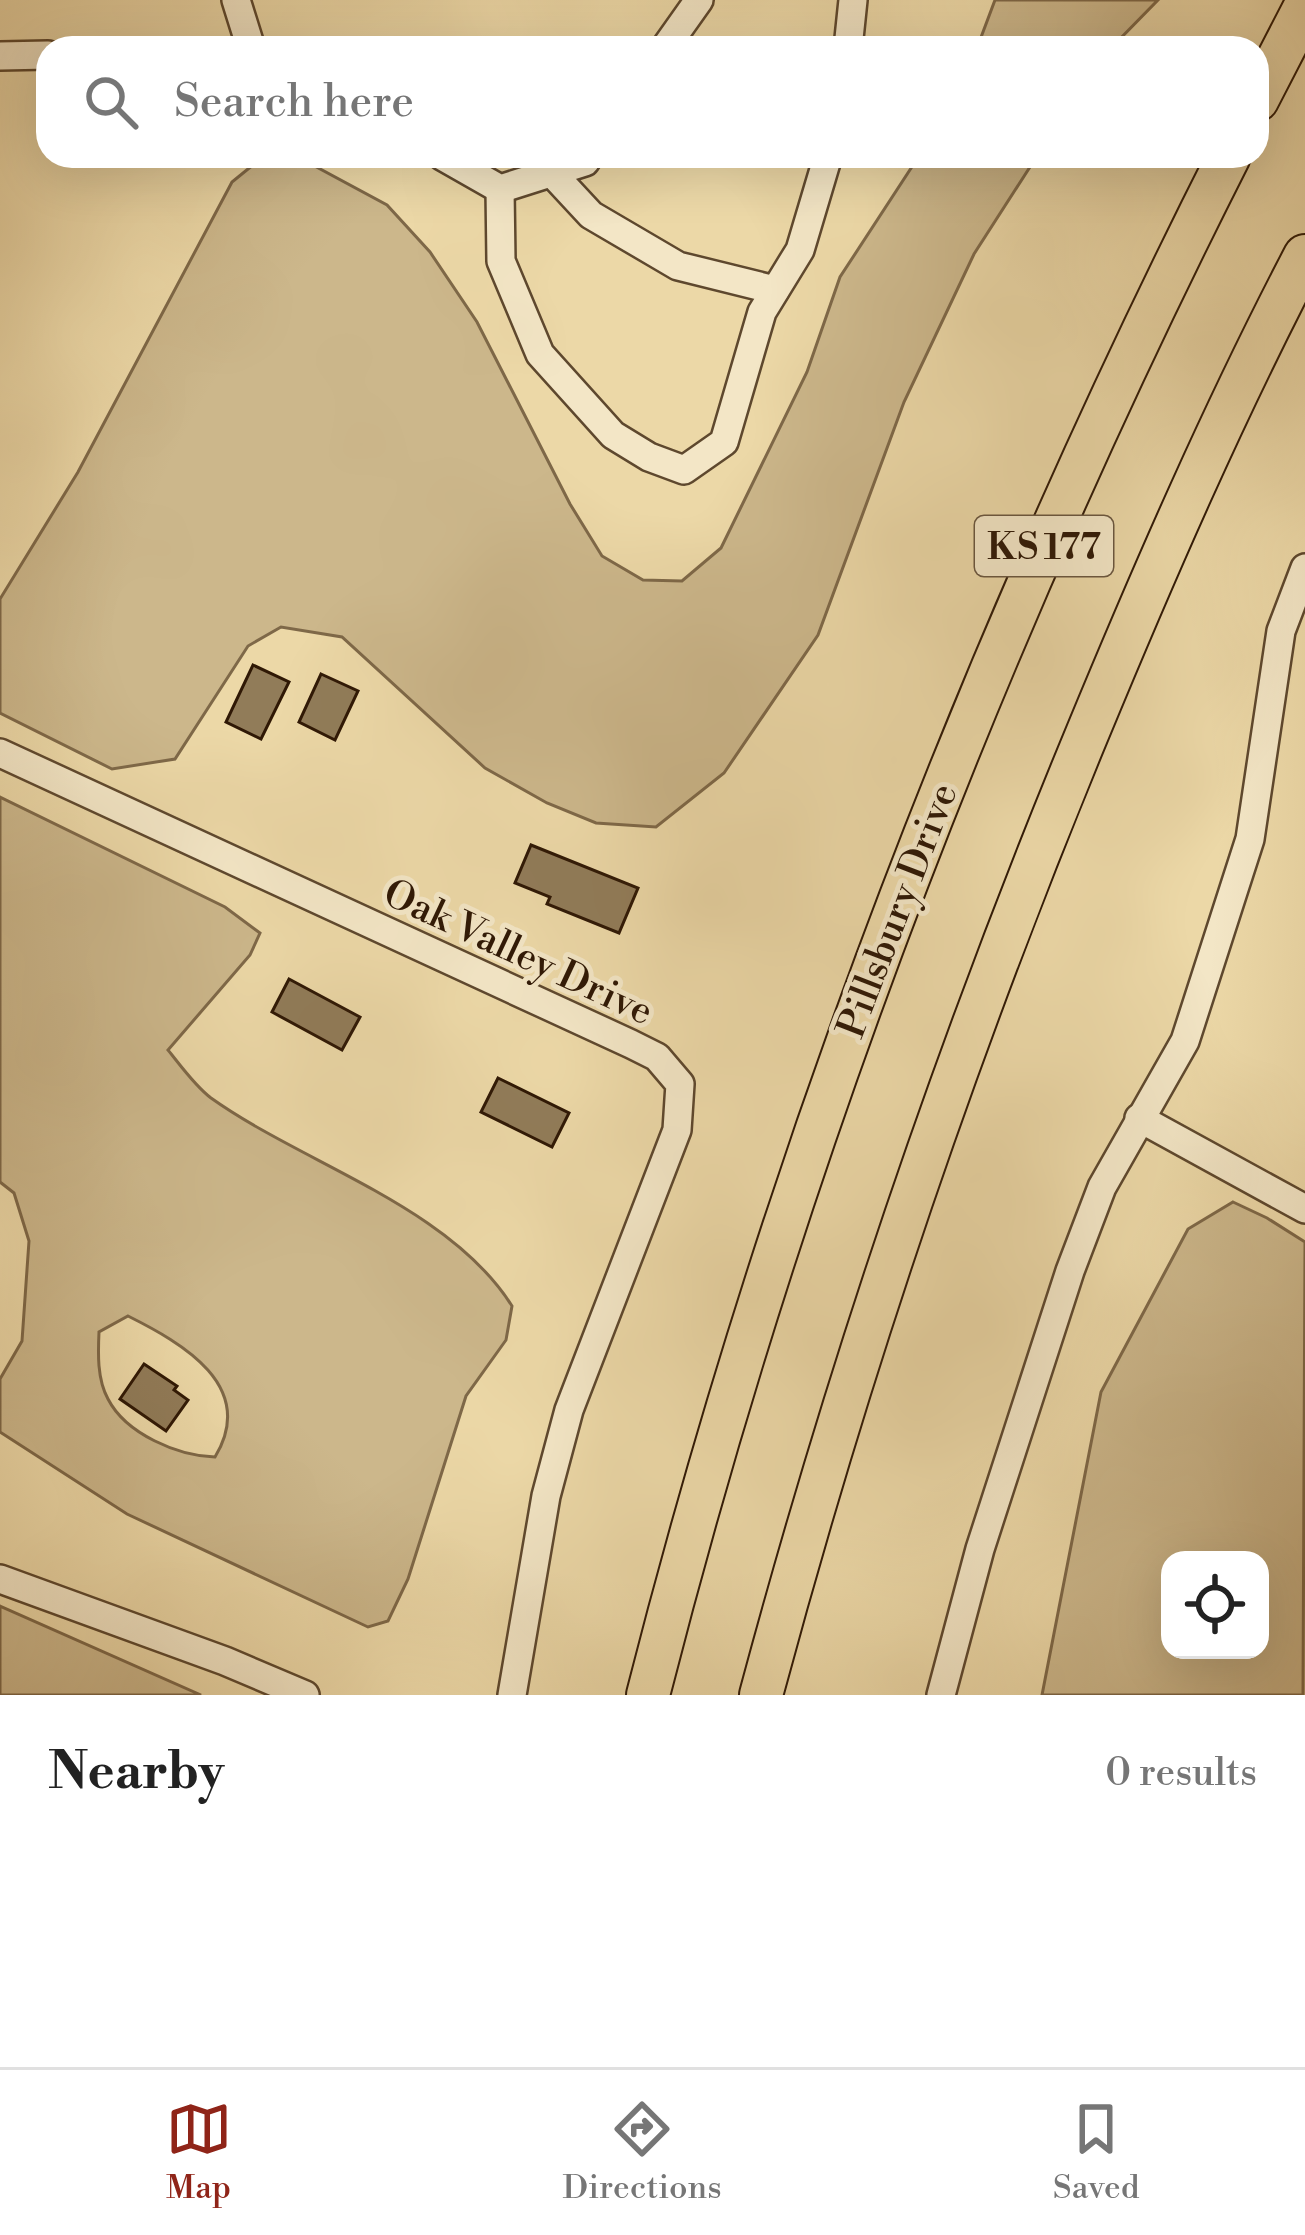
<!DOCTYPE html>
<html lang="en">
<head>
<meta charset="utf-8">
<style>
	:root { --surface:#fff; --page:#f2f2f2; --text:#222; --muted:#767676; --line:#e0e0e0; --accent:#8f2418 }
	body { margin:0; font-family:"Libre Bodoni",serif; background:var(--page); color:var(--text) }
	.controls { position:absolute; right:36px; bottom:36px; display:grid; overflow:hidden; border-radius:24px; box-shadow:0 12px 48px #0002 }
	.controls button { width:108px; height:108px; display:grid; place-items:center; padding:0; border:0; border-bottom:3px solid var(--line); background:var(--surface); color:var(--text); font:60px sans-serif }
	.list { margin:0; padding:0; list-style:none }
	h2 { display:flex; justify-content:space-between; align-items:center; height:156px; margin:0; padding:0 48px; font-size:51px }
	h2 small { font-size:39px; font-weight:400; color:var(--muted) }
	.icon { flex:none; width:66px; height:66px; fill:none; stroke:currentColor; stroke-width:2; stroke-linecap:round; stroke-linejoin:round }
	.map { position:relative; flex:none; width:1305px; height:1695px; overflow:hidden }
	.search { position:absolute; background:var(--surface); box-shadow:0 12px 48px #0002; left:36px; right:36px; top:36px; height:132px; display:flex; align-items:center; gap:30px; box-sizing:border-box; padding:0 42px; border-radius:36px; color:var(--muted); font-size:45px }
	.sheet { height:372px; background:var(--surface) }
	nav { display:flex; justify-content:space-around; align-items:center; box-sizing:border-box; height:168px; border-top:3px solid var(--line); background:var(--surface); font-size:33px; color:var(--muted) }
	nav a { display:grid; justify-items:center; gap:6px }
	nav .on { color:var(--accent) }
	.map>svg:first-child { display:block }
	.green { fill:#ccb78b; stroke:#7e6848; stroke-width:3; fill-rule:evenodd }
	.building { fill:#917c59; stroke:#2f1805; stroke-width:3 }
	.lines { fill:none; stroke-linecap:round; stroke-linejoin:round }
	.minor-casing { stroke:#5e482e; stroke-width:32 }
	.highway-casing { stroke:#2f1805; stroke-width:46 }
	.minor { stroke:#f3e6c6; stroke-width:27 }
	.highway { stroke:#ecd8a7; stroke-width:42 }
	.labels { text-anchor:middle; stroke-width:10; stroke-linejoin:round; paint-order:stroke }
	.shield { fill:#f3e6c6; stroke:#6a563f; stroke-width:3 }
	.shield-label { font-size:36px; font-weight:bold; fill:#2f1805 }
	.street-label { font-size:39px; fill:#2f1805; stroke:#f3e6c6 }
</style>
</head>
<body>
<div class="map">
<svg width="1305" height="1695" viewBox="0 0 1305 1695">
	<rect width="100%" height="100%" fill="#ecd8a7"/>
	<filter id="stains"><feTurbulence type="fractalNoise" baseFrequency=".00167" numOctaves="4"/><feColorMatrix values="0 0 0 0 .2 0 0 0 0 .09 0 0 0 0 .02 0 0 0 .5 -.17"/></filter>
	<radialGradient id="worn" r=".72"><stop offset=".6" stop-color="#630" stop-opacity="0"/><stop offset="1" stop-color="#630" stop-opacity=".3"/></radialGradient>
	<!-- green -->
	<g class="green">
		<path d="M995,0H1158L1111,48H977Z"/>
		<path d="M264,156H296L387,205L430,252L477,322L570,504L602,556L643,580L682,581L721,548L807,372L840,277L919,156H1037L974,254L904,402L818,635L724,773L656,827L596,823L547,803L485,768L342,637L281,627L248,646L175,759L112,769L0,713V599L78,472L232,182Z"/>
		<path d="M0,797L225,907L260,933L250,955L168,1050C181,1066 195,1086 211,1098C305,1165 449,1206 512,1306L506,1340L466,1396L408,1579L388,1621L368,1627L127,1514L0,1432V1379L22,1341L29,1241L14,1193L0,1182ZM128,1316C182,1343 258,1386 215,1457C178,1456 126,1434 108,1399C97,1379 98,1353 99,1332Z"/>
		<path d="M1233,1202L1267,1218L1305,1242L1303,1695H1042L1101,1392L1188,1229ZM1170,1560H1260V1650H1170Z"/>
		<path d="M0,1606L201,1695H0Z"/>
	</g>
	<!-- building -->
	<g class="building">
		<path d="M253,665L289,682L261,739L226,722Z"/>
		<path d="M321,674L358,691L335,740L299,722Z"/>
		<path d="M531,845L638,888L619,933L547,904L550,897L515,883Z"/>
		<path d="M289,979L360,1017L342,1050L272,1012Z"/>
		<path d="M498,1078L569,1113L552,1147L481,1112Z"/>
		<path d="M144,1364L177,1386L174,1390L188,1400L166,1431L120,1399Z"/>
	</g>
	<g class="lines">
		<!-- minor casing -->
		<g class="minor-casing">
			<g id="minor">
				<path d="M236,0L251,48"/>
				<path d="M665,48L699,0"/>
				<path d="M848,48L853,0"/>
				<path d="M0,56L48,55"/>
				<path d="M442,156L500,189L585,162L589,156"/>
				<path d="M552,173L591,215L678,266L775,290"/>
				<path d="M500,189L501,261L540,354L613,435L649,457L684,470L724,442L762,312L800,250L828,156"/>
				<path d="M0,753L631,1044L657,1057L680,1084L677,1130L569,1410L546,1496L512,1695"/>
				<path d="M1139,1118L1305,1209"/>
				<path d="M0,1579L225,1661L305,1695"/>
				<path d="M941,1695L980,1549L1070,1271L1102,1187L1185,1041L1250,839L1281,631L1305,568"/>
			</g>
		</g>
		<!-- highway casing -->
		<g class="highway-casing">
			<g id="highway">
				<path d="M1257,100L1305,7"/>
				<path d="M648,1695C784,1161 980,648 1229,156"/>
				<path d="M761,1695C849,1367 957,1048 1087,734C1154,572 1224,411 1305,256"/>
			</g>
		</g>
		<!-- minor -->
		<use href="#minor" class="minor"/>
		<!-- highway -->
		<use href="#highway" class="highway"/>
	</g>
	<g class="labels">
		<!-- shield labels -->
		<rect class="shield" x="975" y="516" width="138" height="60" rx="9"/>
		<g class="shield-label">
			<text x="1044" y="559">KS 177</text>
		</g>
		<!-- street labels -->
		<g class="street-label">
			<text transform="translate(896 910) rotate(-69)" y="14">Pillsbury Drive</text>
			<text transform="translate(519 951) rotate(25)" y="14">Oak Valley Drive</text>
		</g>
	</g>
	<rect width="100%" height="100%" filter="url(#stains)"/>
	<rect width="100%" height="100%" fill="url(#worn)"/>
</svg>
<div class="controls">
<button><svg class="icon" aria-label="locate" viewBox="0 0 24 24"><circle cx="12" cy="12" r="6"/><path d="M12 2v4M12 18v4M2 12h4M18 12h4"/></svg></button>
</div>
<div class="search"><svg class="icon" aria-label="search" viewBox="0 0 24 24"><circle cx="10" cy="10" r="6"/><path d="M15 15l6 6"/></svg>Search here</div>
</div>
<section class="sheet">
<h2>Nearby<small>0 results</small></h2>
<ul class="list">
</ul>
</section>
<nav>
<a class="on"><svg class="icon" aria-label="map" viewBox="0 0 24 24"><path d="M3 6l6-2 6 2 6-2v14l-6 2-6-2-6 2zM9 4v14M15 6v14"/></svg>Map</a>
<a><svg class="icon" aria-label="directions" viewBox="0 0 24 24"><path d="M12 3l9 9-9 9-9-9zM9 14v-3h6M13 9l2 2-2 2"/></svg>Directions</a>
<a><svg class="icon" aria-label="saved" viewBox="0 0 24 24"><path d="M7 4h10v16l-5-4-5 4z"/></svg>Saved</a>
</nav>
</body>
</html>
